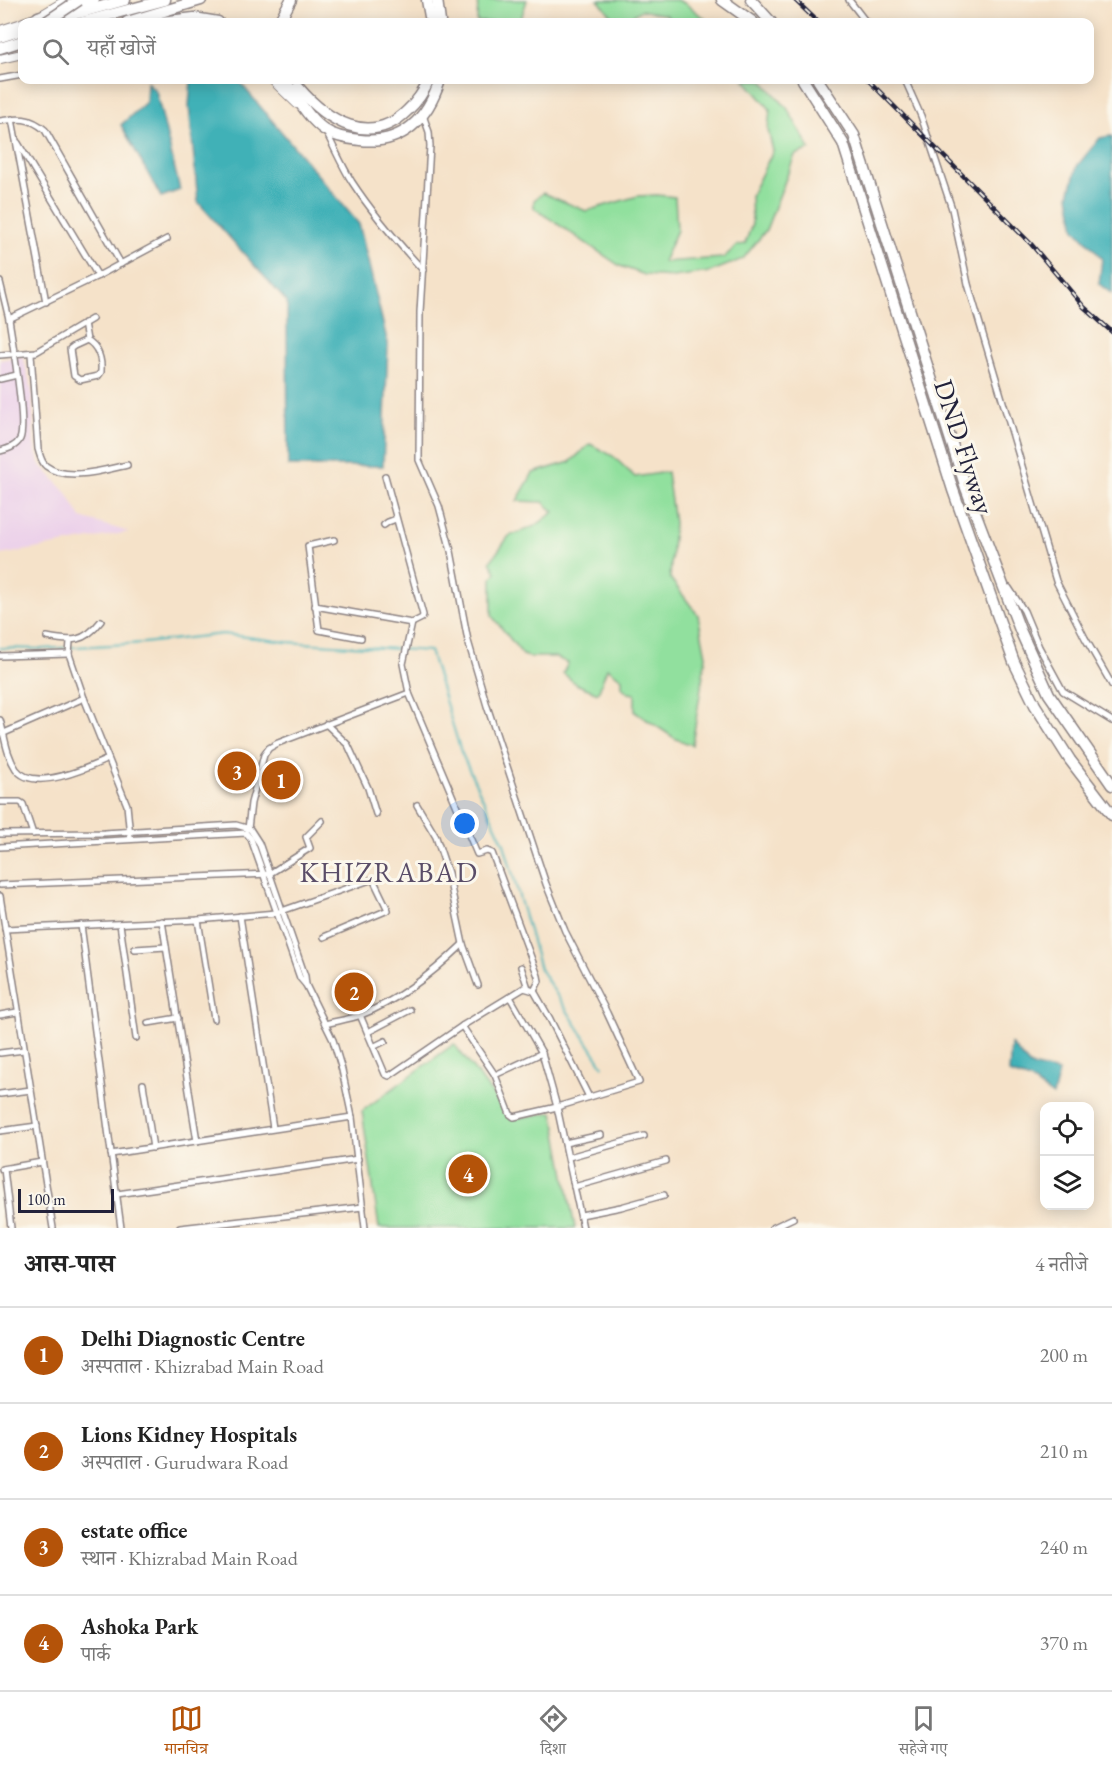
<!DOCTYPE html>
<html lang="hi">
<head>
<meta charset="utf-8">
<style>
	:root { --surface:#fff; --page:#f2f2f2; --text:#222; --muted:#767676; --line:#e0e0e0; --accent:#b45309 }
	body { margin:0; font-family:"EB Garamond","Noto Serif Devanagari",serif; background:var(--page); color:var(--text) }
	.controls { position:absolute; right:18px; bottom:18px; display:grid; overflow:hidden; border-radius:12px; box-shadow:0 3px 15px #0003 }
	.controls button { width:54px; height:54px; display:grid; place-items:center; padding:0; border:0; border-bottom:2px solid var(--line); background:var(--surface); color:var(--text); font:30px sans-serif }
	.scale { position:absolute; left:18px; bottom:15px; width:96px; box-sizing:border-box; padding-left:6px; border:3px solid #22223b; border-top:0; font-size:16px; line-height:21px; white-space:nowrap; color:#22223b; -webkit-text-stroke:4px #fbf7ec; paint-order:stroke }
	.you { position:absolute; left:465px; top:824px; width:21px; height:21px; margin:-15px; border:4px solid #fff; border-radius:50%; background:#1a73e8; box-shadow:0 0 0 9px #1a73e833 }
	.badge { display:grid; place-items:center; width:39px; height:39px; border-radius:50%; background:var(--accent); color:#fff; font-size:20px; font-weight:700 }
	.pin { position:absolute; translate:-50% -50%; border:3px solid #fff; box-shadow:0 2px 6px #0006 }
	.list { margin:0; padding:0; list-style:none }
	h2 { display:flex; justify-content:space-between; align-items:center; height:78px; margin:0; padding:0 24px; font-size:26px }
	h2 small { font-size:20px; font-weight:400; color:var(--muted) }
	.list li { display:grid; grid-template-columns:39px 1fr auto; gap:18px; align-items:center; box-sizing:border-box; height:96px; padding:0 24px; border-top:2px solid var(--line) }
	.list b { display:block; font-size:22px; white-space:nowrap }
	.list p { margin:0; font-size:20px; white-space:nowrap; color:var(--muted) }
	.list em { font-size:20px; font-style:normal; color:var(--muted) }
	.icon { flex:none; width:33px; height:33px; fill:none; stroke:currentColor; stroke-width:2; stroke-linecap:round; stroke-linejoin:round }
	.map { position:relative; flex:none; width:1112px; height:1228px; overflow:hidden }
	.search { position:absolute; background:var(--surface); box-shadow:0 3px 15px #0003; left:18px; right:18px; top:18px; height:66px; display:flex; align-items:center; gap:15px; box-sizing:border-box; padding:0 21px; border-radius:12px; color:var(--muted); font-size:22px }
	.sheet { height:462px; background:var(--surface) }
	nav { display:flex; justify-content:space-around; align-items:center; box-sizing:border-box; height:84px; border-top:2px solid var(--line); background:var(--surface); font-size:16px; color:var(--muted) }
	nav a { display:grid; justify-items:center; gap:3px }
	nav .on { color:var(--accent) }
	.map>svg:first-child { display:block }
	.built { fill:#ecd1ea }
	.green { fill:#91e09e; stroke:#5a816c; stroke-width:1.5 }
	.water { fill:#40b1b7; stroke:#316a79; stroke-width:1.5 }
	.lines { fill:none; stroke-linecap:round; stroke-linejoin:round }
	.stream { stroke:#40b1b7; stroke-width:2 }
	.street-casing { stroke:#8c8282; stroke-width:8 }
	.primary-casing { stroke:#8c8282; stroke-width:10 }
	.highway-casing { stroke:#8c8282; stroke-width:13 }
	.street { stroke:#fff; stroke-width:5 }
	.primary { stroke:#fff; stroke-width:8 }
	.highway { stroke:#fff; stroke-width:10 }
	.rail-casing { stroke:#22223b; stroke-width:4.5 }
	.rail { stroke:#fbf7ec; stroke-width:2; stroke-dasharray:7; stroke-linecap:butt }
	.highway-bridge-casing { stroke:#8c8282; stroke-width:13; stroke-linecap:butt }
	.highway-bridge { stroke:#fff; stroke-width:10 }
	.labels { text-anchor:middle; stroke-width:6; stroke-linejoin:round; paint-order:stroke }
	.street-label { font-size:27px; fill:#22223b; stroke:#fbf7ec }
	.neighbourhood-label { font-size:28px; letter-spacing:1.5px; fill:#5a4d68; stroke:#fbf7ec }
</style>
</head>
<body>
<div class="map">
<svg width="1112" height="1228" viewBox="0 0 1112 1228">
	<rect width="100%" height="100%" fill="#fbf7ec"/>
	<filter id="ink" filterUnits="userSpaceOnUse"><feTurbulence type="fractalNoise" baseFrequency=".0167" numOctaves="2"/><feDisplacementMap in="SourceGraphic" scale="12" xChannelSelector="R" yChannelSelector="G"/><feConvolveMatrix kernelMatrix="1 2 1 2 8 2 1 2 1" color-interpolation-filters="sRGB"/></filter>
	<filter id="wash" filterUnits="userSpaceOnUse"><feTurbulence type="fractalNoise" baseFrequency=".008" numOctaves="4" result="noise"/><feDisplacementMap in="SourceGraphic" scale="24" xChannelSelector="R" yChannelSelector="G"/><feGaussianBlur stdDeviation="1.35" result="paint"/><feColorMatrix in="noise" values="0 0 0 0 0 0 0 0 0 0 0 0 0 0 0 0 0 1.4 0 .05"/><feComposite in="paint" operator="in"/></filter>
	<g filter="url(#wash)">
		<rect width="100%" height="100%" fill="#f5e2c9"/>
		<!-- built -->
		<path class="built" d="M23,356L32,392L34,444L39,463L67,493L81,518L129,532L0,555V360Z"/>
		<!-- green -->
		<g class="green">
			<path d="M478,0H527L520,22H477Z"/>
			<path d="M598,0H677L686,4L709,22H672L666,15L641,10L623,22H617Z"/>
			<path d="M745,80H762L787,108L810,149L795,155L766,230L743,259L710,272L673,277L645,275L620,266L534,208V200L543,193L586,211L638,196L657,195L675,197L677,230L663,262L723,258L738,245L745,244L752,224L751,195L773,151L768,130L770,109Z"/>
			<path d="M590,444L613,456L635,477L667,472L674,523L670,578L698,615L706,656L692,745L676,739L635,712V694L628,693L622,687V679L607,668L598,693L576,684L563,673L568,663L555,657H529L523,655L492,616V578L496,572L490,562L509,536L535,526L554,512L543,502L517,501L533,473L570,462Z"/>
			<path d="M454,1044L512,1119L553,1112L575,1228H379L362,1111Z"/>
		</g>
		<!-- water -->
		<g class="water">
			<path d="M191,80H238L359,224L388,344L383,466H288L287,302L198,202L189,106Z"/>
			<path d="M147,82L156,91L180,190L161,197L121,125L146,102Z"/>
			<path d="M1112,136V294L1099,284L1102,258L1075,229L1069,195L1077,166L1100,138Z"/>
			<path d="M1011,1044L1030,1066L1059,1072L1053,1096L1030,1080L1009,1073Z"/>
		</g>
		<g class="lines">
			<!-- stream -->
			<path class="stream" d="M0,648L42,649L144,643L223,634L286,642L430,651L461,752L504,844L540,969L603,1066"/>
		</g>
	</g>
	<g filter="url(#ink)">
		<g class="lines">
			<!-- street casing -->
			<g class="street-casing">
				<g id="street">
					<path d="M849,0L866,22"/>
					<path d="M0,79L22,75"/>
					<path d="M905,80L921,116L952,209L968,284L1056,581L1085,638L1112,685"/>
					<path d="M423,115L429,132L430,146L420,312L419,460L439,506L451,551L468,641L487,706L546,884L565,931L607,1013L639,1082L557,1107L514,1117L510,1114L495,1075L462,1026"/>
					<path d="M12,119L46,302"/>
					<path d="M0,121C18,118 30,117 45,130L121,264"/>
					<path d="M326,132C335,149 342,166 352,182C373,214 397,242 423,270"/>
					<path d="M18,143L98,276"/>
					<path d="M0,282L9,319L98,276L167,239"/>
					<path d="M84,323L87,340"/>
					<path d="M87,340C98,346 102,359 101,372L98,376L80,380L74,376L70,349L74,346Z"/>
					<path d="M31,354L38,449C40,455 41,462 46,466C67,482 104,470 127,465"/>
					<path d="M0,355L36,352L92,319"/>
					<path d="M0,379L17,375"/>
					<path d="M0,451C7,449 16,447 20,439C27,424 12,340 9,319"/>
					<path d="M385,476L423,615L422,618L412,623L403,664L409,693L477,854L487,851L492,853L538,976L539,981L534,991"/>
					<path d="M384,525L388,522L396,519"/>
					<path d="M334,540L308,546L319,630L361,638"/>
					<path d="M1009,588L1024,611L1039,647L1063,691L1112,721"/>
					<path d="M315,606L412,623"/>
					<path d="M47,637C71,642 84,643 101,621"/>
					<path d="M70,642L69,654L84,698L127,805L130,836"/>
					<path d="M0,656L69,654"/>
					<path d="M0,720C5,737 6,754 16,769C33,793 88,768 108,759"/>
					<path d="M326,724L348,745L368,788L376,814"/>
					<path d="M4,733L84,698"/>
					<path d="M0,802H20L23,804L33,834"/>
					<path d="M417,805L436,837L448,873L463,944L478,985"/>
					<path d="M248,829L251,803L264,755L269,748L278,743L409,693"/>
					<path d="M0,834L104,833L236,825L250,829L259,843L305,976L306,985L333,1040L342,1070L352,1117L365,1228"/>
					<path d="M0,847L246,833L251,839L300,978L306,985"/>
					<path d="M0,885L269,874L310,848L306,837L322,821"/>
					<path d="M0,896L53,1228"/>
					<path d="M240,916L273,1128"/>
					<path d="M198,920L214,1019"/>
					<path d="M162,921L197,1141"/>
					<path d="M120,924L136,1038"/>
					<path d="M81,925L121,1228"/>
					<path d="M5,929L198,920L276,913L373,879L388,910L324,937"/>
					<path d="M135,949L166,947"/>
					<path d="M521,967L528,988"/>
					<path d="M534,991L550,1019L589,1097"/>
					<path d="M510,997L542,1053L557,1107L583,1228"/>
					<path d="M0,1015L17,1012"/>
					<path d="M360,1015L385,1074L389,1076L462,1026L524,988L534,991"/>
					<path d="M148,1023L178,1018"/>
					<path d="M325,1024C337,1021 350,1019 361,1015C399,1000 434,972 463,944"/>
					<path d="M368,1032L410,1010"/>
					<path d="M375,1046L385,1041"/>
					<path d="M0,1053L24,1050"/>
					<path d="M495,1075L542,1053"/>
					<path d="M143,1084L153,1148"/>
					<path d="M0,1094L31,1090"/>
					<path d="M0,1131L37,1126"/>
					<path d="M565,1143L601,1135"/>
					<path d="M111,1154L352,1117"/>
					<path d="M569,1157L644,1136"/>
					<path d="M2,1169L42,1162"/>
					<path d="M4,1169L11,1228"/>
					<path d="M574,1187L666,1161"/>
					<path d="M117,1194L358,1159"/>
					<path d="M581,1215L621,1207L664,1195"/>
					<path d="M180,1228L363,1207"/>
					<path d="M772,1228L793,1218"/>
				</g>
			</g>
			<!-- primary casing -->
			<g class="primary-casing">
				<g id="primary">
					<path d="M23,22L38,17L66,0"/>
					<path d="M0,30L22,23"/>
					<path d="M0,59L22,54"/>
					<path d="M272,80L297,104"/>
				</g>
			</g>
			<!-- highway casing -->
			<g class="highway-casing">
				<g id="highway">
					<path d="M427,0L431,22"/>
					<path d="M437,0L440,22"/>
					<path d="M722,0L753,22"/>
					<path d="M751,0L771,22"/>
					<path d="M38,17L94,0"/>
					<path d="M47,22L125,0"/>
					<path d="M83,22L165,0"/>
					<path d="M127,22L201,0"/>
					<path d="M161,22L194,18L218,22"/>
					<path d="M279,22L291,0"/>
					<path d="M0,37L22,30"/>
					<path d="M0,48L22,41"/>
					<path d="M284,80C297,96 307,118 325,130C335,137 348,139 360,140C403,145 428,118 440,80"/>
					<path d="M803,80L843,143L953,490L1014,662L1035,705L1070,760L1112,815"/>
					<path d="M818,80L854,135L966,488L1020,630L1049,694L1112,785"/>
					<path d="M298,87C327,121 370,148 408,110C416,103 425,90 429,80"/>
				</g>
			</g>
			<!-- street -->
			<use href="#street" class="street"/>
			<!-- primary -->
			<use href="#primary" class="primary"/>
			<!-- highway -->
			<use href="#highway" class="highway"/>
			<!-- rail casing -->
			<g class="rail-casing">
				<g id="rail">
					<path d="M795,0L818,22"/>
					<path d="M868,80L1031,244L1084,307L1112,332"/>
				</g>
			</g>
			<!-- rail -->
			<use href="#rail" class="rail"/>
			<!-- highway-bridge casing -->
			<g class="highway-bridge-casing">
				<path id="highway-bridge" d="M46,22L79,0"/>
			</g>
			<!-- highway-bridge -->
			<use href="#highway-bridge" class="highway-bridge"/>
		</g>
	</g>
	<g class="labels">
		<!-- street labels -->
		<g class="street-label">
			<text transform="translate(964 447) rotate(72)" y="9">DND Flyway</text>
		</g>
		<!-- neighbourhood labels -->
		<g class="neighbourhood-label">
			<text x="389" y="882">KHIZRABAD</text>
		</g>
	</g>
</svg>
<div class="controls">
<button><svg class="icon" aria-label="locate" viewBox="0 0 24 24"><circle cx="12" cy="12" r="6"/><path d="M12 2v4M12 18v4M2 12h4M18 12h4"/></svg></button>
<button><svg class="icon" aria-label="layers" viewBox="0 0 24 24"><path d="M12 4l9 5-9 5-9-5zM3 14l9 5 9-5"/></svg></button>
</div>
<div class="scale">100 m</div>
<div class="you"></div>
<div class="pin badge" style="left:281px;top:780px">1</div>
<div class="pin badge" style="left:354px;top:992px">2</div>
<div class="pin badge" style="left:237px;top:771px">3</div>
<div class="pin badge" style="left:468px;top:1174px">4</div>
<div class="search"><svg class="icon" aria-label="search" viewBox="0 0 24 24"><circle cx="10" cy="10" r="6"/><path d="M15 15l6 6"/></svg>यहाँ खोजें</div>
</div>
<section class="sheet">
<h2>आस-पास<small>4 नतीजे</small></h2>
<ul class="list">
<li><span class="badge">1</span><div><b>Delhi Diagnostic Centre</b><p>अस्पताल · Khizrabad Main Road</p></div><em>200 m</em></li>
<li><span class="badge">2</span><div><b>Lions Kidney Hospitals</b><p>अस्पताल · Gurudwara Road</p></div><em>210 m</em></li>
<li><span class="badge">3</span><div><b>estate office</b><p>स्थान · Khizrabad Main Road</p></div><em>240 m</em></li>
<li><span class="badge">4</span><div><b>Ashoka Park</b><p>पार्क</p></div><em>370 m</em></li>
</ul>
</section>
<nav>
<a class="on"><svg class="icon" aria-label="map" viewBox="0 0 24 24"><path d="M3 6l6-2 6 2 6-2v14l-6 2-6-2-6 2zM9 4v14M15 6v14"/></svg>मानचित्र</a>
<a><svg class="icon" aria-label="directions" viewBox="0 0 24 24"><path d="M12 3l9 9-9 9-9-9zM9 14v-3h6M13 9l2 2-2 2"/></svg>दिशा</a>
<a><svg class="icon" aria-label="saved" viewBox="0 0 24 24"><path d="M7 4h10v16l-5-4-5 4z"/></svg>सहेजे गए</a>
</nav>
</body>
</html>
